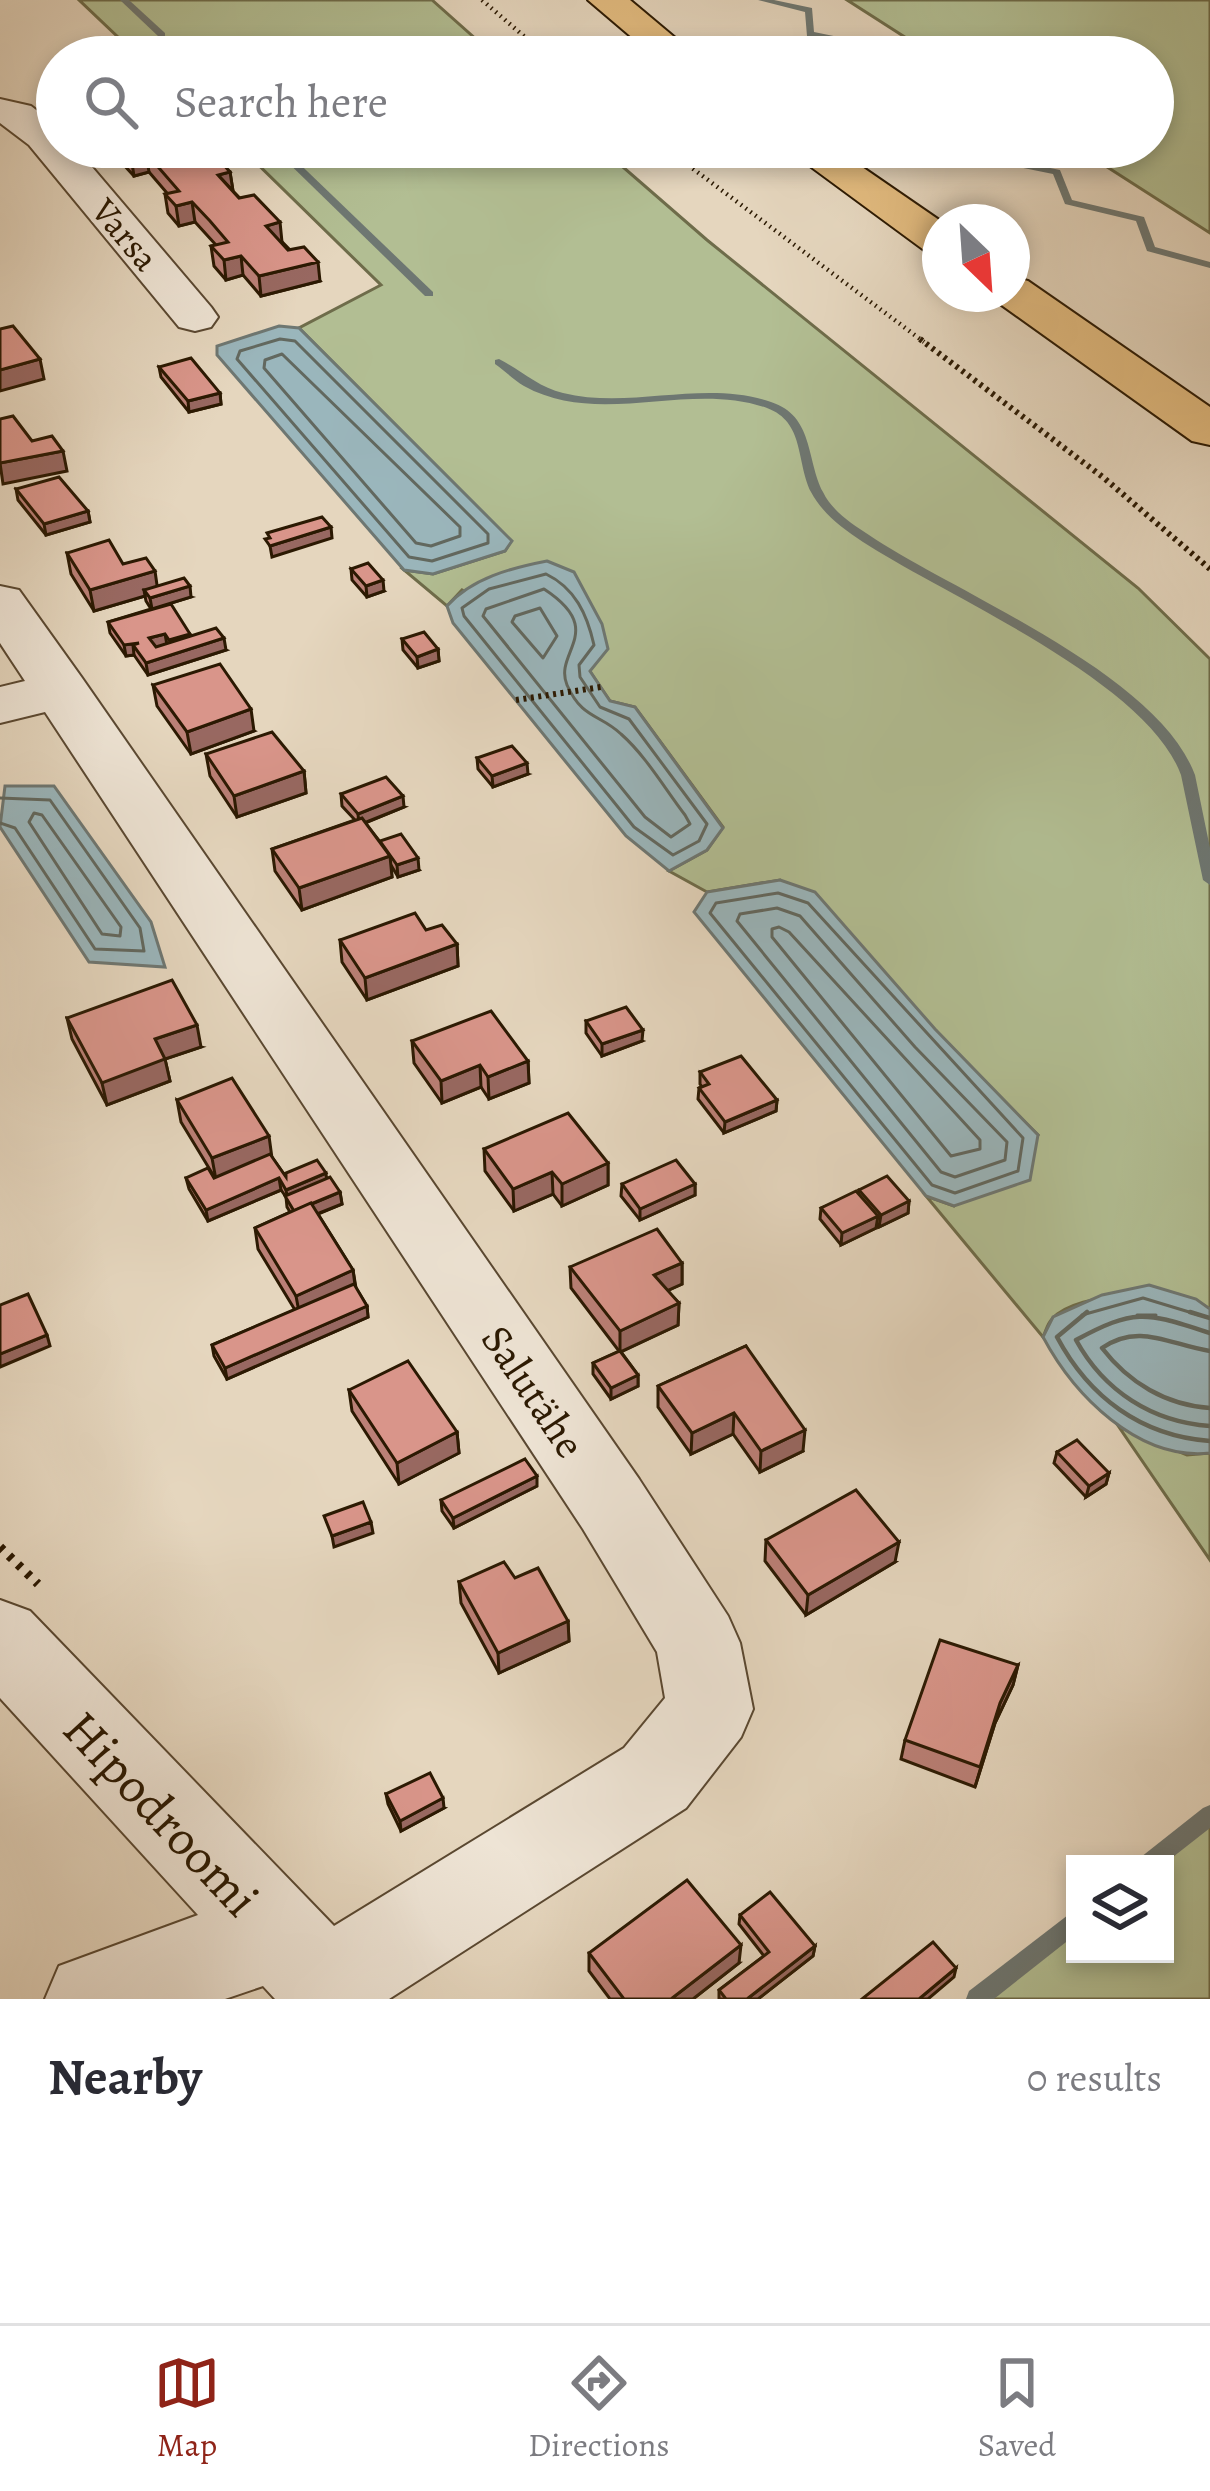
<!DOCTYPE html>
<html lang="en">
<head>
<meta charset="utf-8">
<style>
	:root { --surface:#fff; --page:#f7f7f7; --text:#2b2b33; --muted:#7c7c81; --line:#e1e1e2; --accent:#8f2418 }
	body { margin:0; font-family:Alegreya,serif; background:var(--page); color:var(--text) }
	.controls { position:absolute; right:36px; bottom:36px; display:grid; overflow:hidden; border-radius:0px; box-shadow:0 6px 18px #0003 }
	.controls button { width:108px; height:108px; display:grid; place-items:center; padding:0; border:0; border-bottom:3px solid var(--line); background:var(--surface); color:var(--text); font:60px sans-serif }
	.compass { position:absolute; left:922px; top:204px; width:108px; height:108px; border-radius:50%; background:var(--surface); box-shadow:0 6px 18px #0003; rotate:155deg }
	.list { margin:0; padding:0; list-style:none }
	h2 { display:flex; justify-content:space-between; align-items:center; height:156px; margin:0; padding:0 48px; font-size:51px }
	h2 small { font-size:39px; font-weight:400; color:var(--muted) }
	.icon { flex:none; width:66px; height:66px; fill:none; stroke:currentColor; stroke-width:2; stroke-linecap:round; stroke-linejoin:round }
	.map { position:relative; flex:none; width:1210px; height:1999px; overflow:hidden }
	.search { position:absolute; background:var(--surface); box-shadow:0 6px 18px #0003; left:36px; right:36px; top:36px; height:132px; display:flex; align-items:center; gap:30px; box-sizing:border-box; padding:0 42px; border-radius:66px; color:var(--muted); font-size:45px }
	.sheet { height:324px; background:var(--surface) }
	nav { display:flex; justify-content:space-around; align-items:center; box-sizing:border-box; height:168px; border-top:3px solid var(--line); background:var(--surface); font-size:33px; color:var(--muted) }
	nav a { display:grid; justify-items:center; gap:6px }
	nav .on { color:var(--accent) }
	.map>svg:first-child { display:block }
	.green { fill:#b2be93; stroke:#6e6c4a; stroke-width:3 }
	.water { fill:#9ab6bc; stroke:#6e7772; stroke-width:3 }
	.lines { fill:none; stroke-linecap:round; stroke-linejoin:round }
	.shore-far1 { stroke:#62685f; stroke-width:3 }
	.shore { stroke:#62685f; stroke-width:4.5 }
	.stream { fill:#6e7772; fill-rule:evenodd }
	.minor-casing { stroke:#5a4831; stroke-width:4 }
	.major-casing { stroke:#2b1902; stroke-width:4 }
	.path-far2 { stroke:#2b1902; stroke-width:4.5; stroke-dasharray:1.5 4.5; stroke-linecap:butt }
	.path-far1 { stroke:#2b1902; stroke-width:6; stroke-dasharray:3 4.5; stroke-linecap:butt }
	.path { stroke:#2b1902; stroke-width:9; stroke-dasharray:4.5 8; stroke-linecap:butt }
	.minor { fill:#eee4d5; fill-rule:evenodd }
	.major { fill:#e2bb7f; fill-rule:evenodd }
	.wall { fill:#bb8077; stroke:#2b1902; stroke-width:3 }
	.shaded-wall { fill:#986861; stroke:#2b1902; stroke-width:3 }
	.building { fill:#d9958a; stroke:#2b1902; stroke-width:3 }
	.labels { text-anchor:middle; stroke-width:9; stroke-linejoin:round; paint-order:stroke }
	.far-street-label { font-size:36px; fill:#2b1902; stroke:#eee4d5 }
	.street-label { font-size:42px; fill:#2b1902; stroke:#eee4d5 }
	.near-street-label { font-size:51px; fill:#2b1902; stroke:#eee4d5 }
</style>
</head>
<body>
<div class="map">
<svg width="1210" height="1999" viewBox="0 0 1210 1999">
	<rect width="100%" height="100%" fill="#e5d6be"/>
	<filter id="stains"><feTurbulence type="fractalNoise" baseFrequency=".00167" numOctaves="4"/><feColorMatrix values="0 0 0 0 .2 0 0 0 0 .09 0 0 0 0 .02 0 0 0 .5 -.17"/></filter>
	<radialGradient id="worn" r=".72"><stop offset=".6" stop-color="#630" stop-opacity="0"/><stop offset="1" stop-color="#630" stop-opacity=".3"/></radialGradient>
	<!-- green -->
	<g class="green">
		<path d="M79,0H432L496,57H139Z"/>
		<path d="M847,0H1210V233L1076,147H1153V57H936Z"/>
		<path d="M240,147H600L707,240L1138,588L1210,659V1309C1181,1288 1077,1290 1052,1319C1047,1324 1046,1331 1043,1337L926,1196L954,1206L1038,1135L780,880L707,892L669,871L707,850L723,827L635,707L610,701L589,670L462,590L447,606L404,570L433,574L505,551L511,541L299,328L381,285Z"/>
		<path d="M1119,1427L1187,1455L1210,1453V1560Z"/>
		<path d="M1210,1815V1999H977L1075,1922V1954H1165V1864H1148Z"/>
	</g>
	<!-- water -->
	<g class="water">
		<path d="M279,326L299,328L512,541L505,551L433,574L404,570L217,355V346Z"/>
		<path d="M547,561L574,572L602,624L608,649L590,671L610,701L635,707L723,828L707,850L669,871L626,836L453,623L447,606C472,578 511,568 547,561Z"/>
		<path d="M5,786H54L151,922L165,967L89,962L0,827Z"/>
		<path d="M780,880L815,892L935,1029L1038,1135L1030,1180L954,1206L926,1196L694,912L707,892Z"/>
		<path d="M1149,1285L1196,1299L1210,1309V1453C1138,1461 1074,1395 1043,1337L1053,1317L1102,1295Z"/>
	</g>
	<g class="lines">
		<!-- shore-far1 -->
		<g class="shore-far1">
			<path d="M280,339L295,341L488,534V543L432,561L409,557L237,359L240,351Z"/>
			<path d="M282,354L460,527V536L431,546L416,543L264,368L265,360Z"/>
			<path d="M546,574C575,588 587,614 594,645L579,665L580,677L600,707L629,719L707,824L699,841L673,855L634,827L464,616L462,608L489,589Z"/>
			<path d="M544,589C608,631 553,652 567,685C582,719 600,714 621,734C646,756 665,789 685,815L690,824L671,837L645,817L483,616L486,609Z"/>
			<path d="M540,608L557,636L543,658L512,622L515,616Z"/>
			<path d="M0,798L50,800L140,928L144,951L95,949L15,828L0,823"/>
			<path d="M34,813L42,815L121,927L120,936L102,934L29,822Z"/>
			<path d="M778,893L808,903L1023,1138L1018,1171L955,1193L932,1185L710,913L716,903Z"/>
			<path d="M777,908L800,916L915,1047L1007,1142L1005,1160L955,1177L941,1172L737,921L740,914Z"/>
			<path d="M779,927L789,932L980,1140V1149L951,1156L772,937V929Z"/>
			<path d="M1082,1315L1143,1298L1199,1315"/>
			<path d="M1137,1315H1156"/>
		</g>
		<!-- shore -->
		<g class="shore">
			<path d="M1087,1312L1057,1337C1089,1397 1141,1436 1210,1441"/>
			<path d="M1190,1312L1210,1318"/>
			<path d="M1210,1333C1147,1313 1137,1307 1076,1340C1104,1391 1152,1422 1210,1426"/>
			<path d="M1210,1351C1170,1345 1139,1322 1102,1348C1129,1383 1166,1405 1210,1408"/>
		</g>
		<!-- stream -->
		<g class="stream">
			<path d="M120,0H129L165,33V37H159Z"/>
			<path d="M758,0H774L812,8L814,32L863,42L866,57H858L856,46L807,36L805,12Z"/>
			<path d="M272,147H282L433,292V296H425Z"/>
			<path d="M989,147H999L1001,158L1060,170L1072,200L1144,217L1155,247L1210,262V268L1147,251L1136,221L1065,204L1053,174L994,162Z"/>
			<path d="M499,359C521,370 538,387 563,393C631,410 703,379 771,402C814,416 806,459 823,492C832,511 852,524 869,535C957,594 1157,673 1195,775L1210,848V885L1203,880L1181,775C1147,681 946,596 863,542C843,529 822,513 811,492C796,462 805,422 767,408C689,380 600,428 524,386C514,380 505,371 495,364V360Z"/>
			<path d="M1210,1805V1828L1164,1864H1138L1141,1857L1203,1808Z"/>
			<path d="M1075,1912V1935L994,1999H966L969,1991L1068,1915Z"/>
		</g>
		<!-- minor casing -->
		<g class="minor-casing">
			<g id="minor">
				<path d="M0,99L31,106L57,126V147H75L211,307L218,317L211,327L195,331L179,327L29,145L0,123Z"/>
				<path d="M0,586L19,590L82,678L639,1479L728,1616L740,1643L753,1709L741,1737L686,1808L389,1999H275L263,1986L225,1999H45L59,1966L198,1915L0,1698V1600L30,1611L334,1926L624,1748L665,1698L657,1652L583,1529L45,712L0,723V687L25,681L0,643Z"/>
			</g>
		</g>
		<!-- major casing -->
		<g class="major-casing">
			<g id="major">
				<path d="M588,0H630L698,57H655Z"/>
				<path d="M784,147H833L942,222L940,254L924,250Z"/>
				<path d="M1012,277L1028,281L1210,407V445L1192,441L996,301L991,294H1012Z"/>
			</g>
		</g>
		<!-- path-far2 -->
		<g class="path-far2">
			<path d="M482,0L548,57"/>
			<path d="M664,147L924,342"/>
		</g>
		<!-- path-far1 -->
		<g class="path-far1">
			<path d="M920,339L1104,478L1210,569"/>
			<path d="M516,700L601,687"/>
		</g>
		<!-- path -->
		<path class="path" d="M0,1547L38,1584"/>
		<!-- minor -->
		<use href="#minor" class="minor"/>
		<!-- major -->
		<use href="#major" class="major"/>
	</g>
	<!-- wall -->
	<g class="wall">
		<path d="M121,147H190L230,172L233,191L320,281L261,296L243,275L226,280L214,266L211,246L216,245L195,222L179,226L168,213L165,194L167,193L149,172L134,176L123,164Z"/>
		<path d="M159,367L220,393L221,404L189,412L161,377Z"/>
		<path d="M16,489L88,511L90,522L46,535L18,500Z"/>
		<path d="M67,553L123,564L157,586L191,597L161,606L190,634L191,636L226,650L148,675L134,655L126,656L110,633L108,622L151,609L146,601L145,596L94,611L71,574Z"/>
		<path d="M351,569L384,591L367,597L352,580Z"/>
		<path d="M402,639L438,649L439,661L418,668L403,650Z"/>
		<path d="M153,685L254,731L191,754L157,706Z"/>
		<path d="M206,754L304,771L306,793L237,817L210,776Z"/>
		<path d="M477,758L528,774L493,787L478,769Z"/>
		<path d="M341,794L404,807L365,823L381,843L419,870L398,877L391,865L392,877L302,910L275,871L272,849L355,820L342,806Z"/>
		<path d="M426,930L457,944L458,966L367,1000L342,962L340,940Z"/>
		<path d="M67,1018L201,1047L165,1059L170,1081L107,1105L72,1039Z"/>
		<path d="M586,1021L642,1041L602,1056L586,1033Z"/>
		<path d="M412,1041L528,1061L529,1083L489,1099L481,1087L442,1103L414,1063Z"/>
		<path d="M700,1072L777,1100L776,1111L724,1133L698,1099L699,1088L702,1087L700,1084Z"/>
		<path d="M177,1100L272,1157L286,1177L327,1178L340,1192L342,1204L318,1214L353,1270L356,1288L367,1306L368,1317L227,1379L214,1356L212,1345L295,1310L258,1249L255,1228L290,1212L287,1207L286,1197L281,1190L208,1221L189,1189L186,1178H215L181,1122Z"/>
		<path d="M484,1149L608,1163V1185L562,1206L553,1194L514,1211L485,1171Z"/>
		<path d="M622,1184H695V1195L640,1220L621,1196Z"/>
		<path d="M859,1190L909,1201L908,1213L879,1227L877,1224L876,1228L841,1245L820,1219L821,1208L858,1194Z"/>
		<path d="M682,1263V1284L667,1291L679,1303L678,1325L621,1352L638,1375V1386L611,1399L593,1374V1363L619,1351L571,1288L570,1267Z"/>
		<path d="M746,1346L803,1451L760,1472L733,1434L691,1454L658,1407V1386Z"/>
		<path d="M349,1390L457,1432L459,1453L399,1484L352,1411Z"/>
		<path d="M1057,1452L1109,1473L1106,1484L1086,1497L1054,1463Z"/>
		<path d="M537,1486L454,1528L442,1511L441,1500Z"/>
		<path d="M766,1540L895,1562L806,1615L765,1561Z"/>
		<path d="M459,1582L568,1621L569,1641L499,1673L461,1603Z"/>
		<path d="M1018,1665L1013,1685L995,1723L975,1787L901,1759L905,1740Z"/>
		<path d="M386,1794L444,1808L401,1831L388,1804Z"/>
		<path d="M740,1915L815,1946L813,1956L758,1999H719V1990L764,1956L739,1924Z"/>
		<path d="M589,1953L739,1963L693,1999H610L589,1971Z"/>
	</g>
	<!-- shaded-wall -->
	<g class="shaded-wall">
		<path d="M146,153L149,172L134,176L131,157Z"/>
		<path d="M230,172L233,191L218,175Z"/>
		<path d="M192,202L195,222L179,226L176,206Z"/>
		<path d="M280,222L282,242L268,245L266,226Z"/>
		<path d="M241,256L243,275L226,280L224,260Z"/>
		<path d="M318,262L320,281L261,296L259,276Z"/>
		<path d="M40,359L44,379L0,391V370Z"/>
		<path d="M220,393L221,404L189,412L188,401Z"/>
		<path d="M63,451L67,471L3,484L0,463Z"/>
		<path d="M88,511L90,522L46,535L44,524Z"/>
		<path d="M331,527L332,538L272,557L270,546Z"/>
		<path d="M155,571L158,592L144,590L145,596L94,611L90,590Z"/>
		<path d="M383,580L384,591L367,597L366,586Z"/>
		<path d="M190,586L191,597L152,609L150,598Z"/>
		<path d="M165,634L167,645L151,649L149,638Z"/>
		<path d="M224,638L226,650L148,675L146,663Z"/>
		<path d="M139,643L133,645L134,655L126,656L124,645Z"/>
		<path d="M438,649L439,661L418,668L417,657Z"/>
		<path d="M251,709L254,731L191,754L187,732Z"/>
		<path d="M527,763L528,774L493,787L492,776Z"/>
		<path d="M304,771L306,793L237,817L234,796Z"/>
		<path d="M403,796L404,807L359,825L358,814Z"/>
		<path d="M390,856L392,877L302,910L299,888Z"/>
		<path d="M418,858L419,870L398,877L397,865Z"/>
		<path d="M457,944L458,966L367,1000L365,978Z"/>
		<path d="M197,1025L201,1047L165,1059L170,1081L107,1105L102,1083L155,1039Z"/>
		<path d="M643,1030L642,1041L602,1056V1044Z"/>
		<path d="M528,1061L529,1083L489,1099L488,1077Z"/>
		<path d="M480,1065L481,1087L442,1103L441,1081Z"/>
		<path d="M777,1100L776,1111L724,1133L725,1122Z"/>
		<path d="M269,1136L272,1158L216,1180L212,1158Z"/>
		<path d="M608,1163V1185L562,1206V1184Z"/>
		<path d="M552,1172L553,1194L514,1211L513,1189Z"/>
		<path d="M326,1173L327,1185L288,1201L286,1190Z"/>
		<path d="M279,1178L281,1190L208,1221L206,1210Z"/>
		<path d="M695,1184V1195L640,1220V1209Z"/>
		<path d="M340,1192L342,1204L297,1222L295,1211Z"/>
		<path d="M909,1201L908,1213L879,1227L881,1215Z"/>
		<path d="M878,1216L876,1228L841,1245L842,1233Z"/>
		<path d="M682,1263V1284L653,1297L654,1275Z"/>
		<path d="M353,1270L356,1292L300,1317L296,1296Z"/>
		<path d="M679,1303L678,1325L620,1352V1331Z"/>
		<path d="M367,1306L368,1317L227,1379L225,1368Z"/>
		<path d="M47,1335L50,1346L0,1367V1354Z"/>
		<path d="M638,1375V1386L611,1399V1388Z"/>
		<path d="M734,1413L733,1434L691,1454L692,1433Z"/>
		<path d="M805,1430L803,1451L760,1472L761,1451Z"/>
		<path d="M457,1432L459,1453L399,1484L397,1463Z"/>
		<path d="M1109,1473L1106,1484L1086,1497L1089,1486Z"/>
		<path d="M537,1476V1486L454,1528L453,1518Z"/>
		<path d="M371,1522L373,1533L334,1547L332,1536Z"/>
		<path d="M899,1542L895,1562L806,1615L808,1595Z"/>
		<path d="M568,1621L569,1641L499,1673L498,1653Z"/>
		<path d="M1018,1665L1013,1685L995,1723L975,1787L1000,1703Z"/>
		<path d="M443,1798L444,1808L401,1831L400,1821Z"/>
		<path d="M741,1945L739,1963L693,1999H671Z"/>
		<path d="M815,1946L813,1956L758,1999H747Z"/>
		<path d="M956,1968L954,1977L928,1999H919Z"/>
	</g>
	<!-- building -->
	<g class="building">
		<path d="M122,147H190L193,150L208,147L230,172L218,175L239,198L254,195L280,222L266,226L288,250L304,247L318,262L259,276L241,256L224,260L211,246L228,242L210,221L192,202L176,206L165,194L179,191L146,153L131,157Z"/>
		<path d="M13,326L40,359L0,370V329Z"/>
		<path d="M191,358L220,393L188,401L159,367Z"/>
		<path d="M13,416L32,441L52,436L63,451L0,463V419Z"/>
		<path d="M59,477L88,511L44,524L16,489Z"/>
		<path d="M322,517L331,527L270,546L265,539L270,538L267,533Z"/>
		<path d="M109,540L123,564L146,558L155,571L90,590L67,553Z"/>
		<path d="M368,563L383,580L366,586L351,569Z"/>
		<path d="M184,578L190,586L150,598L144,590Z"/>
		<path d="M171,604L190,634L169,640L165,634L149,638L156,647L216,628L224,638L146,663L133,645L139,643L124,645L108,622Z"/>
		<path d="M424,632L438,649L417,657L402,639Z"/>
		<path d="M220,664L251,709L187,732L153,685Z"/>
		<path d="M272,732L304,771L234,796L206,754Z"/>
		<path d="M512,746L527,763L492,776L477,758Z"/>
		<path d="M386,777L403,796L358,814L341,794Z"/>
		<path d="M362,818L390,856L299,888L272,849Z"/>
		<path d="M401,834L418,858L397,865L380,841Z"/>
		<path d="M415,913L426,930L442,925L457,944L365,978L340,940Z"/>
		<path d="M172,980L197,1025L155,1039L165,1059L102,1083L67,1018Z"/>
		<path d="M626,1007L643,1030L602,1044L586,1021Z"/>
		<path d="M491,1011L528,1061L488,1077L480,1065L441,1081L412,1041Z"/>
		<path d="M741,1056L777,1100L725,1122L699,1088L709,1084L700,1072Z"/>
		<path d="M232,1078L269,1136L212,1158L177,1100Z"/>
		<path d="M568,1113L608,1163L562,1184L552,1172L513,1189L484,1149Z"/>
		<path d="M270,1154L286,1177V1173L317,1160L326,1173L286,1190L279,1178L206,1210L186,1178L208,1168L214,1178Z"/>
		<path d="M676,1160L695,1184L640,1209L622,1184Z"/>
		<path d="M887,1176L909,1201L881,1215L859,1190Z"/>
		<path d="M330,1177L340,1192L294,1211L285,1196Z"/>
		<path d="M856,1191L878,1216L842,1233L821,1208Z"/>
		<path d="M311,1203L353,1270L296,1296L255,1228Z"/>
		<path d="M657,1229L682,1263L654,1275L679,1303L620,1331L570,1267Z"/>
		<path d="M354,1284L367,1306L225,1368L212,1345Z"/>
		<path d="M28,1294L47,1335L0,1354V1305Z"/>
		<path d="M746,1346L805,1430L761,1451L734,1413L692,1433L658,1386Z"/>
		<path d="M620,1351L638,1375L611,1388L593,1363Z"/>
		<path d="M408,1361L457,1432L397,1463L349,1390Z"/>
		<path d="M1077,1440L1109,1473L1089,1486L1057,1452Z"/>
		<path d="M525,1459L537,1476L453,1518L441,1500Z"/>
		<path d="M856,1490L899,1542L808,1595L766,1540Z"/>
		<path d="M363,1502L371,1522L332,1536L324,1516Z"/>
		<path d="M504,1562L515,1578L538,1568L568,1621L498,1653L459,1582Z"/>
		<path d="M940,1640L1018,1665L1000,1703L980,1767L905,1740Z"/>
		<path d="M430,1773L443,1798L400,1821L386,1794Z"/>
		<path d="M687,1880L741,1945L671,1999H624L589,1953Z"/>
		<path d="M770,1892L815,1946L747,1999H726L719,1990L769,1952L740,1915Z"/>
		<path d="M933,1942L956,1968L919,1999H862Z"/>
	</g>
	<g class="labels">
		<!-- far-street labels -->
		<g class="far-street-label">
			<text transform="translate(126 234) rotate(50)" y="13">Varsa</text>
		</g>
		<!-- street labels -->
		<g class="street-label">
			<text transform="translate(534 1391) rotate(56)" y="15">Salutähe</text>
		</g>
		<!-- near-street labels -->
		<g class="near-street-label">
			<text transform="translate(162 1813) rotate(47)" y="18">Hipodroomi</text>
		</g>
	</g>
	<rect width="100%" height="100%" filter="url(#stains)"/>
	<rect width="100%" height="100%" fill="url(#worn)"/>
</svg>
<div class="controls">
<button><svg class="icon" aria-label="layers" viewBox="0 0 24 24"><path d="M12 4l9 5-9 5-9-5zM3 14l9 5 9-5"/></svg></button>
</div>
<svg class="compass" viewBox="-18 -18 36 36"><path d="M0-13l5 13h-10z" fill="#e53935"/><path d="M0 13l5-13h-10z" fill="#7c7c81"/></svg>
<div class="search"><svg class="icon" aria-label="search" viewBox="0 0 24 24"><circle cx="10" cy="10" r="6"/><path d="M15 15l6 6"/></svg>Search here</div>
</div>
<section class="sheet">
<h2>Nearby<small>0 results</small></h2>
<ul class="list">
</ul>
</section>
<nav>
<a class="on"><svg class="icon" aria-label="map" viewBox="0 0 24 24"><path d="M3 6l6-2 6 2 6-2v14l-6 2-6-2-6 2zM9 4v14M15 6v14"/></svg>Map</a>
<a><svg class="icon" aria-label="directions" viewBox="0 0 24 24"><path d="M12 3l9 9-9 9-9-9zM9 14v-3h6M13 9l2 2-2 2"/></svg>Directions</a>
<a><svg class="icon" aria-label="saved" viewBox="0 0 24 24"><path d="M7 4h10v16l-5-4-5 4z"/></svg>Saved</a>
</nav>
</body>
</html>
